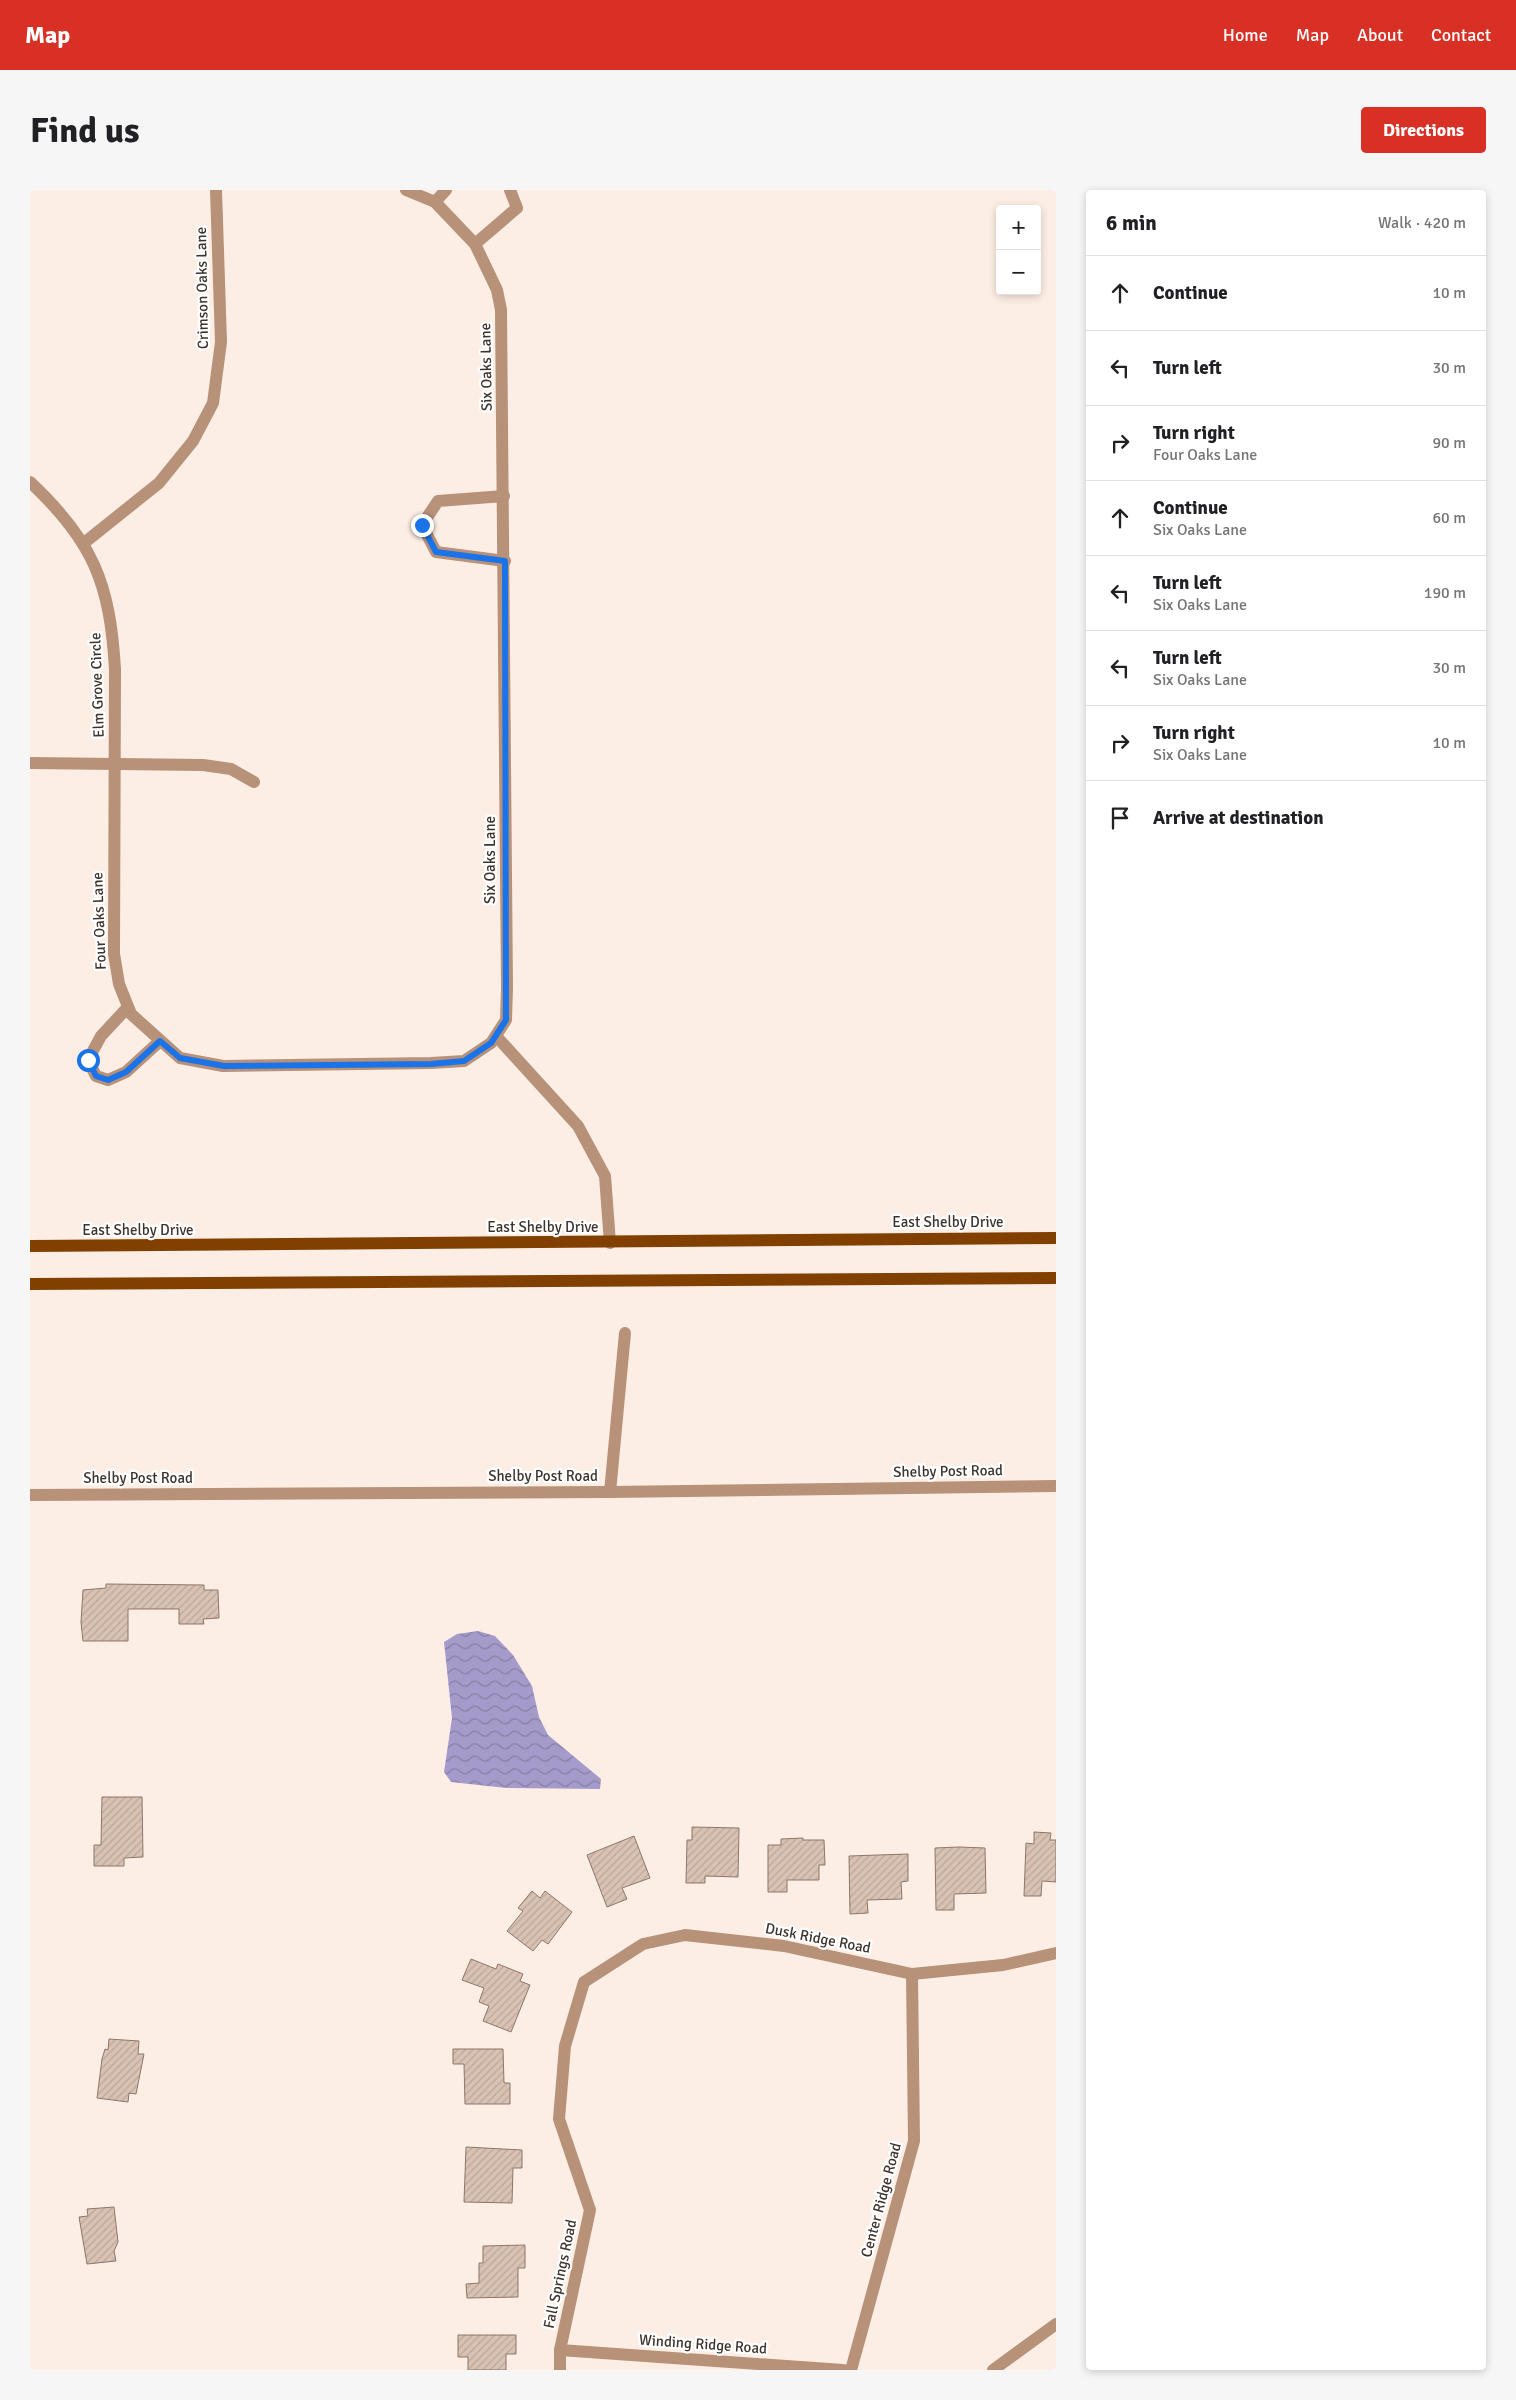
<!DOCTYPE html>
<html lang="en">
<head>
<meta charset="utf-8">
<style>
	:root { --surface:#fff; --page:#f6f6f6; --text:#202124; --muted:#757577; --line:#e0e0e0; --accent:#d93025 }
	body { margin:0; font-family:Signika,sans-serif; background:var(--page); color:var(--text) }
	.controls { position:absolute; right:15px; top:15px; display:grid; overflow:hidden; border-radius:5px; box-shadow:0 2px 8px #0003 }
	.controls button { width:45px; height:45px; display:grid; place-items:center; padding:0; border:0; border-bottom:1px solid var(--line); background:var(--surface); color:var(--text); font:25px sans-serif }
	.stop { position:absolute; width:15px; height:15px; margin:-11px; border:4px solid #1a73e8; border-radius:50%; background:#fff }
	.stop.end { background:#1a73e8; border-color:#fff; box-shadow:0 1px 5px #0008 }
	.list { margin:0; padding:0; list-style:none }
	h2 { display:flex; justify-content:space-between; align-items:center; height:65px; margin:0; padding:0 20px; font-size:21px }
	h2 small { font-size:16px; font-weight:400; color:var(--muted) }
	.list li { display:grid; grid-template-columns:32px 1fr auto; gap:15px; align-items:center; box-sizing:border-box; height:75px; padding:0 20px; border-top:1px solid var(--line) }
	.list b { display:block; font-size:19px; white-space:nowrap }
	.list p { margin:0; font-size:16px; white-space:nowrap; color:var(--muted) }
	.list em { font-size:16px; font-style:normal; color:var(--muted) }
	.icon { flex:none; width:28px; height:28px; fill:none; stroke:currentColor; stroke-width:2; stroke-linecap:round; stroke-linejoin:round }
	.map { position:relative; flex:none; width:1026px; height:2180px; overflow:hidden; border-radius:5px }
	header { display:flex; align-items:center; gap:30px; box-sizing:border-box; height:70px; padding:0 25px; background:var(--accent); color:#fff }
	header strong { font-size:24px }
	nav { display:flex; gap:28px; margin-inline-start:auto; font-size:18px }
	.intro { display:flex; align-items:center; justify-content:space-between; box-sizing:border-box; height:120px; padding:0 30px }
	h1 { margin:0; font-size:35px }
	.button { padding:12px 22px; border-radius:5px; background:var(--accent); color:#fff; font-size:18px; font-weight:700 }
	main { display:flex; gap:30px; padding:0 30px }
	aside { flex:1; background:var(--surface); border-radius:5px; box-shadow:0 2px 8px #0003 }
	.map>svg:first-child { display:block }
	.water { fill:url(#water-waves) }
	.building { fill:url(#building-hatch); stroke:#8c7769 }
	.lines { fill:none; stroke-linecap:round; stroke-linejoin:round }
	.minor { stroke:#b79178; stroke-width:12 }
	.major { stroke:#814000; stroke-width:12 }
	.route { stroke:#1a73e8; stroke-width:6 }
	.labels { text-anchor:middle; stroke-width:4.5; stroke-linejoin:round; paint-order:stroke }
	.street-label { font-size:15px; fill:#3d342e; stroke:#fff }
</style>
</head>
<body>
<header>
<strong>Map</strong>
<nav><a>Home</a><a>Map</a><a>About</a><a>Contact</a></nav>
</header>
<div class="intro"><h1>Find us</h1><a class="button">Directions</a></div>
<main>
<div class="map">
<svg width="1026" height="2180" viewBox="0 0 1026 2180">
	<defs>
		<pattern id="water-waves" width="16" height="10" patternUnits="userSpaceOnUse" patternTransform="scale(1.25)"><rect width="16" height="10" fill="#a59bcb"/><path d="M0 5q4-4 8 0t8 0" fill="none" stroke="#887fa5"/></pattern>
		<pattern id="building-hatch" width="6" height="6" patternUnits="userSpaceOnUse" patternTransform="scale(1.25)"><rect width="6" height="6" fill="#d9c2b3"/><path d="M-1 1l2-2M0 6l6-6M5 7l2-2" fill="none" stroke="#bba79a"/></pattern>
	</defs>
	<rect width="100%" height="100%" fill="#fdeee5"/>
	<!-- water -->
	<path class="water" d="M448,1441L465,1446L483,1465L502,1496L509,1527L518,1545L571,1589L570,1599L476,1598L421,1592L414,1582L422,1528L414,1452L427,1444Z"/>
	<!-- building -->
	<g class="building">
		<path d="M76,1394L174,1395V1400H188L189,1428L173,1429L174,1434H149V1419H98V1451H53L51,1432L53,1400L76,1398Z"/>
		<path d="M72,1607H112L113,1667L94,1668V1676H64V1655H71Z"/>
		<path d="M662,1637L709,1638L708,1687L675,1686V1693H656L657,1650H662Z"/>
		<path d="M1004,1642L1021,1643L1020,1650H1026V1692L1012,1691L1011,1706H994L996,1653L1004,1654Z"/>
		<path d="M604,1646L620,1688L592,1698L597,1709L577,1717L557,1665Z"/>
		<path d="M773,1648V1650H794L795,1675H789V1690H757V1702H738V1655H751V1649Z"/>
		<path d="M929,1657L955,1658L956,1703L924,1704V1720H906L905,1658Z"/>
		<path d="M878,1664V1691L871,1692L872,1709L837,1710L838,1723L820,1724L819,1666Z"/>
		<path d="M502,1701L510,1708L515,1701L542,1722L518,1754L512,1750L503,1761L477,1741L493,1721L488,1718Z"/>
		<path d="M441,1769L466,1779L468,1774L493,1784L490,1791L500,1795L481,1842L453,1831L459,1816L449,1812L454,1798L432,1790Z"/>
		<path d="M79,1849L109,1851L108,1864H114L106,1904L99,1903L98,1912L67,1908L72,1869L75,1859L78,1860Z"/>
		<path d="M423,1859H473L474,1893H480V1914H435L434,1874H423Z"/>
		<path d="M436,1957L492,1960V1978H483L482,2013L434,2012Z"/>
		<path d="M84,2017L88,2052L84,2061L86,2071L57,2074L49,2027L58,2026L57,2019Z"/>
		<path d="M495,2055V2078H488V2107L437,2108L436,2094L449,2093V2073H453V2056Z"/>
		<path d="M428,2145H486V2164H476V2180H438V2167H428Z"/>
	</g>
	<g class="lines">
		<!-- minor -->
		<g class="minor">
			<path d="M405,12L416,0"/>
			<path d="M445,54L487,18L480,0"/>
			<path d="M0,292C63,351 80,393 85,479L84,764L89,794L101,824L150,868L193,876L401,873L434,871L461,853L476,830L477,798L471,120L467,100L445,54L405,12L376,0"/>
			<path d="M474,306L408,311L392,335L406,362L475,371"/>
			<path d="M54,353L129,293L163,251L183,213L191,152L186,0"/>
			<path d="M0,573L173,575L201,579L224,592"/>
			<path d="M97,818L71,846L58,870L66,886L78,890L96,882L130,851"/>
			<path d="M466,846L548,936L575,986L580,1053"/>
			<path d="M580,1302L595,1143"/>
			<path d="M0,1305L580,1302L1026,1296"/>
			<path d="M530,2160L813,2180"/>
			<path d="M530,2180V2160L560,2020L529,1929L535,1856L554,1792L613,1754L655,1745L754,1756L882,1784L973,1775L1026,1763"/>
			<path d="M821,2180L884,1951L882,1784"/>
			<path d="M963,2180L1026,2134"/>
		</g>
		<!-- major -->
		<g class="major">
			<path d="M0,1056L1026,1048"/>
			<path d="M0,1094L1026,1088"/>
		</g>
	</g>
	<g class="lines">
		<!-- route -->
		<path class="route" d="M58,870L66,886L78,890L96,882L130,851L150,868L194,876L401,874L434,871L461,853L476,830L475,371L406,362L392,335"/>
	</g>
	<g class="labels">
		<!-- street labels -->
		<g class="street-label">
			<text transform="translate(172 98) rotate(-91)" y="5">Crimson Oaks Lane</text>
			<text transform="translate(456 177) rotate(-91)" y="5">Six Oaks Lane</text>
			<text transform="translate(67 495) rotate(-92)" y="5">Elm Grove Circle</text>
			<text transform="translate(460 670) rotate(-90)" y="5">Six Oaks Lane</text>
			<text transform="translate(69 731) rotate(-92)" y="5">Four Oaks Lane</text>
			<text x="918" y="1037">East Shelby Drive</text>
			<text x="513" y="1042">East Shelby Drive</text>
			<text x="108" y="1045">East Shelby Drive</text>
			<text transform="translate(918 1281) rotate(-1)" y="5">Shelby Post Road</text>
			<text x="513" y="1291">Shelby Post Road</text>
			<text x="108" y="1293">Shelby Post Road</text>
			<text transform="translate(788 1748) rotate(11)" y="5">Dusk Ridge Road</text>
			<text transform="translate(851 2010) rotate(-75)" y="5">Center Ridge Road</text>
			<text transform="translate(530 2084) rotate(-78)" y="5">Fall Springs Road</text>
			<text transform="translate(673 2154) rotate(4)" y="5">Winding Ridge Road</text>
		</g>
	</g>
</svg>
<div class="controls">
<button>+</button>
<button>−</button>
</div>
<div class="stop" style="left:58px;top:870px"></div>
<div class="stop end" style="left:392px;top:335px"></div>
</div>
<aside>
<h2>6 min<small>Walk · 420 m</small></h2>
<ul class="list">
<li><svg class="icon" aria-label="ahead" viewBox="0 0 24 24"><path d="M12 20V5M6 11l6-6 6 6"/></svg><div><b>Continue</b></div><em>10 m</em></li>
<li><svg class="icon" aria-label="left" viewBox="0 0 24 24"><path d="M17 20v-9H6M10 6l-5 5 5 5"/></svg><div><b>Turn left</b></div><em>30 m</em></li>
<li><svg class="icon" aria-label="right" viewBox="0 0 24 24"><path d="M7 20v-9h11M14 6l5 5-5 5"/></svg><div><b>Turn right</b><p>Four Oaks Lane</p></div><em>90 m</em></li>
<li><svg class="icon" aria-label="ahead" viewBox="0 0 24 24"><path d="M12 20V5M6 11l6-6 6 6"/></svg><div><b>Continue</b><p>Six Oaks Lane</p></div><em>60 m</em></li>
<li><svg class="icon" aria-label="left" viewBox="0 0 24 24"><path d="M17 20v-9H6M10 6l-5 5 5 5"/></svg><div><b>Turn left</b><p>Six Oaks Lane</p></div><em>190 m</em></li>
<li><svg class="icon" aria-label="left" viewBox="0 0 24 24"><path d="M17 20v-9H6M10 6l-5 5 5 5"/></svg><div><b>Turn left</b><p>Six Oaks Lane</p></div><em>30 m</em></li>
<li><svg class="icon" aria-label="right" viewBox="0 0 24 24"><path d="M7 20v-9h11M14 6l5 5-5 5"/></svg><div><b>Turn right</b><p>Six Oaks Lane</p></div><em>10 m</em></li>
<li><svg class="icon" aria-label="arrive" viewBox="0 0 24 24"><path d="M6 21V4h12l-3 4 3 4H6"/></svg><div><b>Arrive at destination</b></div></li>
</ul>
</aside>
</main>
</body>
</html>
